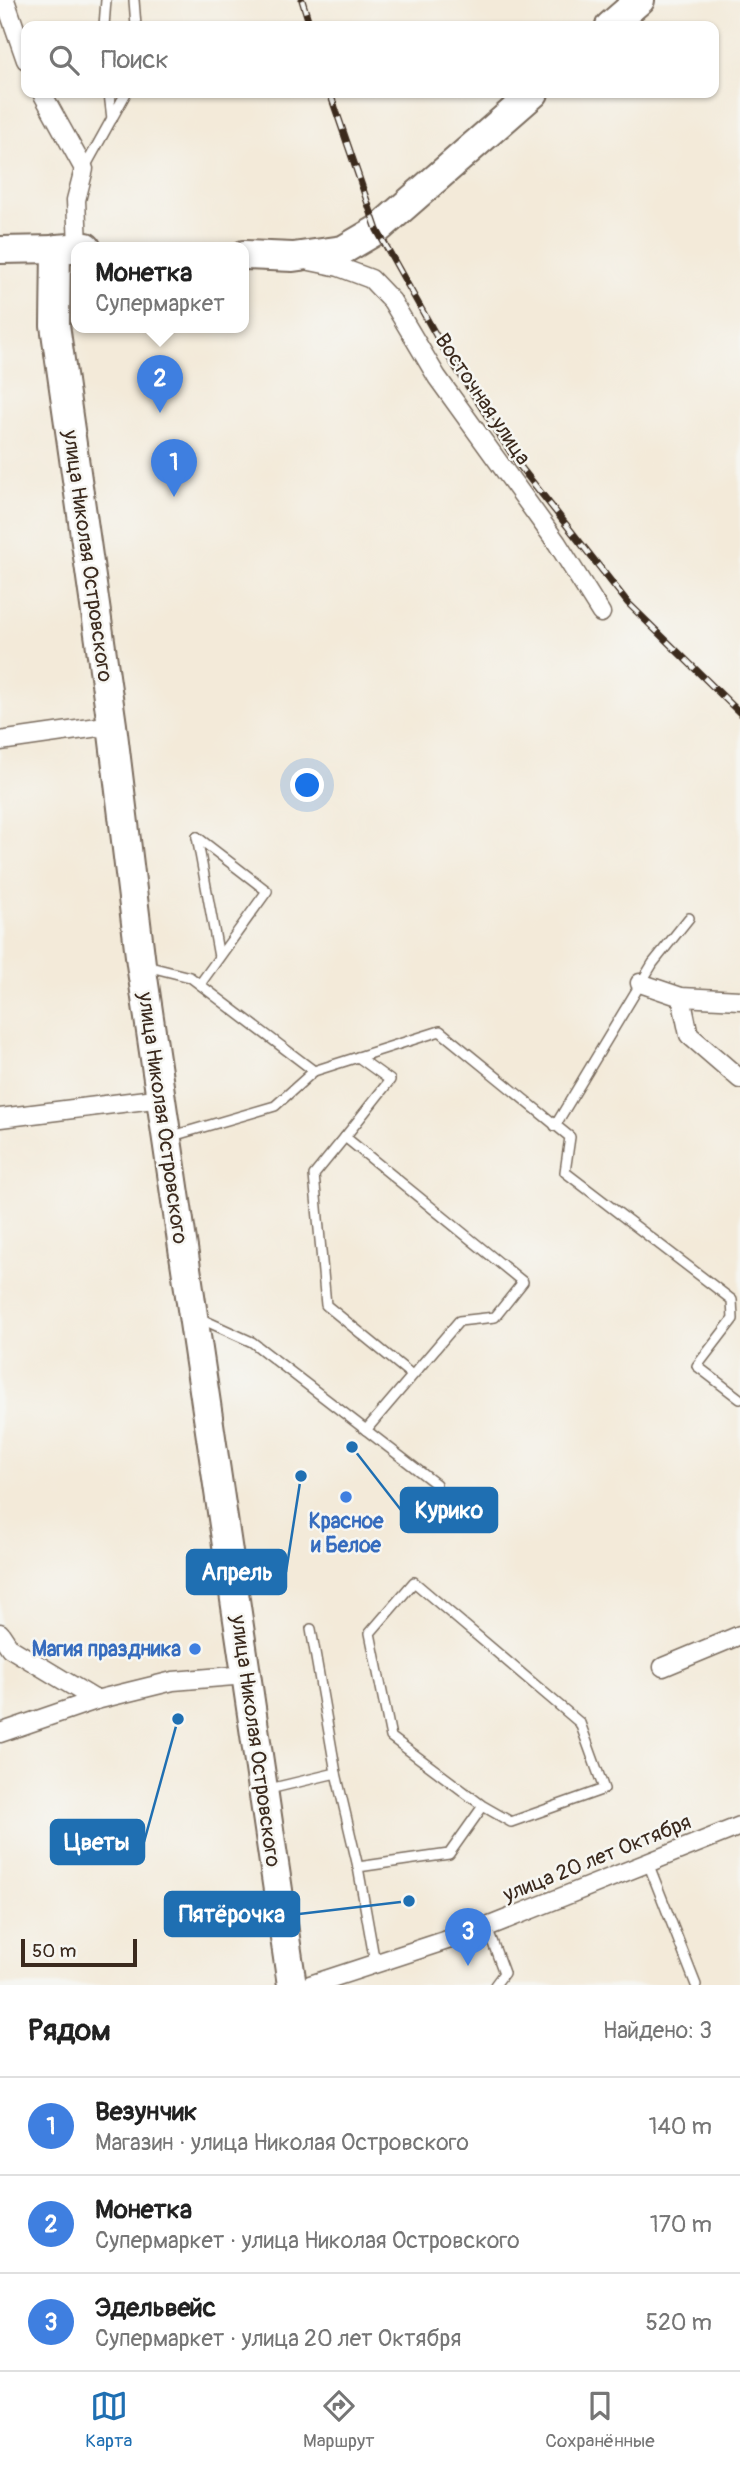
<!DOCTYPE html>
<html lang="ru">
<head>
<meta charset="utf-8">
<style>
	:root { --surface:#fff; --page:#f6f6f6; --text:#222; --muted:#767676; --line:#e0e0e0; --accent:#1f6fb2 }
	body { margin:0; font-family:Pangolin,sans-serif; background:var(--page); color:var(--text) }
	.scale { position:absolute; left:21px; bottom:18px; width:116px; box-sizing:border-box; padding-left:7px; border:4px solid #3b2a1e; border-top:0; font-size:19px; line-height:24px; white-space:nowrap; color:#3b2a1e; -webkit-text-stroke:5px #f6f6f2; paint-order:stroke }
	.you { position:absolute; left:308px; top:786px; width:24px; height:24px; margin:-18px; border:5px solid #fff; border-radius:50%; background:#1a73e8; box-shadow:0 0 0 10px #1a73e833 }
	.badge { display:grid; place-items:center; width:46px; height:46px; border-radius:50%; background:var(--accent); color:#fff; font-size:23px; font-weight:700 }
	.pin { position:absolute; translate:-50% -58px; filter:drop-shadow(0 2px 4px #0008) }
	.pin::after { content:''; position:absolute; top:37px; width:24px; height:21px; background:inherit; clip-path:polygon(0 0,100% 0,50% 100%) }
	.popup { position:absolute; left:71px; top:242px; width:178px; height:91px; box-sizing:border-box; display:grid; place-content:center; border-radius:14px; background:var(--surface); filter:drop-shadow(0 2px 5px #0005); font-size:23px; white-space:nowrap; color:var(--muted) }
	.popup b { font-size:26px; color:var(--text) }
	.popup::after { content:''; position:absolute; left:50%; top:100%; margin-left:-14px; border:14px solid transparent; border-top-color:var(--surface) }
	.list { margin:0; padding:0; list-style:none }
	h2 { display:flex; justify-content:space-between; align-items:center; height:91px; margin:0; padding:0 28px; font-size:30px }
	h2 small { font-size:23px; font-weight:400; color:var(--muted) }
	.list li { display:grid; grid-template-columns:46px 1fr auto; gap:21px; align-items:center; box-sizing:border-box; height:98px; padding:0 28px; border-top:2px solid var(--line) }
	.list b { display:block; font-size:26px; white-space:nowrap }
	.list p { margin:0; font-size:23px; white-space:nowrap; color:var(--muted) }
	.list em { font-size:23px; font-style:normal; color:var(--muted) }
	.icon { flex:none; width:38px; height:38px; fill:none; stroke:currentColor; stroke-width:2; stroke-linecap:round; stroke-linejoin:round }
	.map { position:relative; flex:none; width:740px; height:1985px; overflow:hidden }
	.search { position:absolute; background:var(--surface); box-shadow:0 2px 5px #0004; left:21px; right:21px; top:21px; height:77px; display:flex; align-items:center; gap:18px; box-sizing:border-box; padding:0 24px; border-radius:14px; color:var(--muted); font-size:26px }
	.sheet { height:385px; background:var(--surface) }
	nav { display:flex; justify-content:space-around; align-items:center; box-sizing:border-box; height:98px; border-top:2px solid var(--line); background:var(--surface); font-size:19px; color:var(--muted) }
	nav a { display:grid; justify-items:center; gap:4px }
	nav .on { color:var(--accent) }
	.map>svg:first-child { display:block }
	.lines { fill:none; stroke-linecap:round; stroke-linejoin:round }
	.lane-casing { stroke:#7b6d5f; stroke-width:12 }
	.street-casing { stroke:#7b6d5f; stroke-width:21 }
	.secondary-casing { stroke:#7b6d5f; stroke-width:30 }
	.primary-casing { stroke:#7b6d5f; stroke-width:32 }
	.lane { stroke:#fff; stroke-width:9 }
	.street { stroke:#fff; stroke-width:18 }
	.secondary { stroke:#fff; stroke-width:26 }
	.primary { stroke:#fff; stroke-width:28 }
	.rail-casing { stroke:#3b2a1e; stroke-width:7 }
	.rail { stroke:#f6f6f2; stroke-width:4.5; stroke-dasharray:13; stroke-linecap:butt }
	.shop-dot { fill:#3f7fe0; stroke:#f6f6f2; stroke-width:2.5 }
	.labels { text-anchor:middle; stroke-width:5; stroke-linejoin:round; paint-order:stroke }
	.street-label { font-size:21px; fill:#3b2a1e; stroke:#f6f6f2 }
	.shop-label { font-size:21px; font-weight:bold; fill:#366cbe; stroke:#f6f6f2 }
	.leader { fill:none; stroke:#1f6fb2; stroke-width:2.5 }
	.callout-dot { fill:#1f6fb2; stroke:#f6f6f2; stroke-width:2.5 }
	.callout { fill:#1f6fb2; stroke:#1f6fb2; stroke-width:2.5 }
	.callout-label { font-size:23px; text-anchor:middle; font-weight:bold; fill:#fff }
</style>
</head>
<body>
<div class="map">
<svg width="740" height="1985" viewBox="0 0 740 1985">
	<rect width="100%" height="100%" fill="#f6f6f2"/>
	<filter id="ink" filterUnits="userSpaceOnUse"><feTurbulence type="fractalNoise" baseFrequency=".0143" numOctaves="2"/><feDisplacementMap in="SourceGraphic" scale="14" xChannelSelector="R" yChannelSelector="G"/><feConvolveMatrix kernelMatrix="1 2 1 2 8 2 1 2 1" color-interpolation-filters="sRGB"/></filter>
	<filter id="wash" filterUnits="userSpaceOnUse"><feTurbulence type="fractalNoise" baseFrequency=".00686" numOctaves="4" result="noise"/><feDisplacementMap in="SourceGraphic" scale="28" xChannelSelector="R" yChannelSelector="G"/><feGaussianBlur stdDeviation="1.57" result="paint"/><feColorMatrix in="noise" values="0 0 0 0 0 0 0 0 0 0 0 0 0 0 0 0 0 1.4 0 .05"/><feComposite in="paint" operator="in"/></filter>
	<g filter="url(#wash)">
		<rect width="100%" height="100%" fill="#f3ead9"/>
	</g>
	<g filter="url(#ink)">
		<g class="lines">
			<!-- lane casing -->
			<g class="lane-casing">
				<g id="lane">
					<path d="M134,0L136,26"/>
					<path d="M104,26L106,0"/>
					<path d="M109,93L112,119"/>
					<path d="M84,169L126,93"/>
					<path d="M197,837L267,891L200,984"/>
					<path d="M197,837L219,957"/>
					<path d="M146,966L190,977L314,1071L440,1031L570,1137L565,1172L732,1300L733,1319L697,1366L740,1399"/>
					<path d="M358,1057L390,1080L345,1137L523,1282L495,1317L459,1321L366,1430"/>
					<path d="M555,1126L653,963L689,918"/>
					<path d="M169,1137L275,1106L314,1071"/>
					<path d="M345,1137L314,1175L326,1305L412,1375"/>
					<path d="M197,1317L252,1342L436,1484"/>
					<path d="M311,1629L336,1773"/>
					<path d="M265,1790L336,1773L358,1867"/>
					<path d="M648,1863L696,1985"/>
					<path d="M487,1927L504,1973L495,1985"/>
					<path d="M375,1963L358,1867L449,1854L483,1806L511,1822L604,1789L580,1723L414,1582L370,1633L391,1737L483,1806"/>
				</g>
			</g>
			<!-- street casing -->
			<g class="street-casing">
				<g id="street">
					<path d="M5,0L26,60"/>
					<path d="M42,93L84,169L76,200L78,246"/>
					<path d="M310,261L339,267L371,279L392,301L437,377L557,543L601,613"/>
					<path d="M0,741L112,725"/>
					<path d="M640,983L681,997L740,1000"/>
					<path d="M681,997L689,1035L740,1079"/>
					<path d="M0,1118L162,1098"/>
					<path d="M0,1633L10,1648L96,1700"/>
					<path d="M663,1667L740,1635"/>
					<path d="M0,1733L96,1700L173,1681L246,1675"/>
					<path d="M310,1985L487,1927L740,1826"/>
				</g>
			</g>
			<!-- secondary casing -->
			<g class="secondary-casing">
				<path id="secondary" d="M0,250L56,249"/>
			</g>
			<!-- primary casing -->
			<g class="primary-casing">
				<g id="primary">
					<path d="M610,26L640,0"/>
					<path d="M86,247L56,249L55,325L112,725L141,964L292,1985"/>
					<path d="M244,255L293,257L343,250L377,230L534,93"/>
				</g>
			</g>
			<!-- lane -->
			<use href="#lane" class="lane"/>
			<!-- street -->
			<use href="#street" class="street"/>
			<!-- secondary -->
			<use href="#secondary" class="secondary"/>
			<!-- primary -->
			<use href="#primary" class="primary"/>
			<!-- rail casing -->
			<g class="rail-casing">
				<g id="rail">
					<path d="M302,0L310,26"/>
					<path d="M330,93L377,230L442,346L519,465L628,603L740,713"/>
				</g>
			</g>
			<!-- rail -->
			<use href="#rail" class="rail"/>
		</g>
	</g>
	<!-- markers -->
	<g class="shop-dot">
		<circle cx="346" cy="1497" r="7"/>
		<circle cx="195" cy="1649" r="7"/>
	</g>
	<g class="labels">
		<!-- street labels -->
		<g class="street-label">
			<text transform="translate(483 399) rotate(56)" y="7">Восточная улица</text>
			<text transform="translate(88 556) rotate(82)" y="7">улица Николая Островского</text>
			<text transform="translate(163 1118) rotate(82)" y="7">улица Николая Островского</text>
			<text transform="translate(256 1741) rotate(82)" y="7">улица Николая Островского</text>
			<text transform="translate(597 1858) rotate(-22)" y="7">улица 20 лет Октября</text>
		</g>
		<!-- shop labels -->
		<g class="shop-label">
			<text x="346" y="1528">Красное<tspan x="346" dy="24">и Белое</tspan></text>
			<text x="181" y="1656" text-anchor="end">Магия праздника</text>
		</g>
	</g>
	<!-- callouts -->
	<path class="leader" d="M352 1447L401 1510M301 1476L286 1572M178 1719L144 1842M409 1901L299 1914"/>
	<g class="callout-dot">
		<circle cx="352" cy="1447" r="7"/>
		<circle cx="301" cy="1476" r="7"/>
		<circle cx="178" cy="1719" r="7"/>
		<circle cx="409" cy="1901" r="7"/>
	</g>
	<g class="callout">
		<rect x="401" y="1488" width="96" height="44" rx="7"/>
		<rect x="187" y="1550" width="99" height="44" rx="7"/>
		<rect x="51" y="1820" width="93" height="44" rx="7"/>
		<rect x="165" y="1892" width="134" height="44" rx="7"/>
	</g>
	<g class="callout-label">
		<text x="449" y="1518">Курико</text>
		<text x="237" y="1580">Апрель</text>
		<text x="97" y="1850">Цветы</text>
		<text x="232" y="1922">Пятёрочка</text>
	</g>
</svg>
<div class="scale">50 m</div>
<div class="you"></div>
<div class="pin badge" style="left:174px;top:497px;background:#3f7fe0">1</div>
<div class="pin badge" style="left:160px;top:413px;background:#3f7fe0">2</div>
<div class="popup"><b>Монетка</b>Супермаркет</div>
<div class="pin badge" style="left:468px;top:1966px;background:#3f7fe0">3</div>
<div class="search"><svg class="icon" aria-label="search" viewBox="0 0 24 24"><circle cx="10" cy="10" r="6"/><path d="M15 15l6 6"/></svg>Поиск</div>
</div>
<section class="sheet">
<h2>Рядом<small>Найдено: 3</small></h2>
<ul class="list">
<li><span class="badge" style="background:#3f7fe0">1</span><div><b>Везунчик</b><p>Магазин · улица Николая Островского</p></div><em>140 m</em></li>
<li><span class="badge" style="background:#3f7fe0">2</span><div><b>Монетка</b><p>Супермаркет · улица Николая Островского</p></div><em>170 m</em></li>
<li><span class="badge" style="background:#3f7fe0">3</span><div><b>Эдельвейс</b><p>Супермаркет · улица 20 лет Октября</p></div><em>520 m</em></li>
</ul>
</section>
<nav>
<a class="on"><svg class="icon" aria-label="map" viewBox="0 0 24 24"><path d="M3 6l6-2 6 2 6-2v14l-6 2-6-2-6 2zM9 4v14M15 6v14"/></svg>Карта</a>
<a><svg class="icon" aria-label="directions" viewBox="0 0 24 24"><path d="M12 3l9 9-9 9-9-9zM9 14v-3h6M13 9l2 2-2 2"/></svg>Маршрут</a>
<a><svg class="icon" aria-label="saved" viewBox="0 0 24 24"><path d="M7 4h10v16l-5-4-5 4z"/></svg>Сохранённые</a>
</nav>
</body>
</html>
